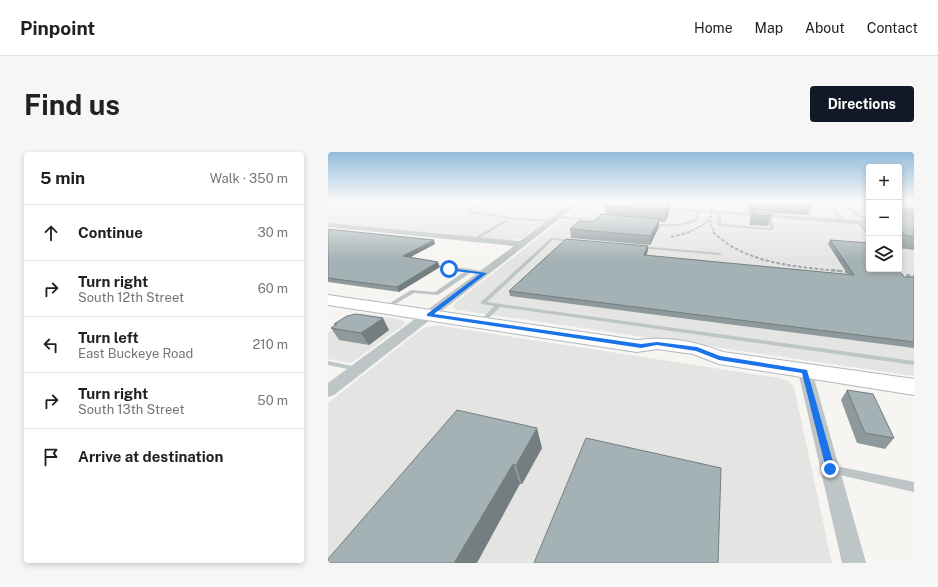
<!DOCTYPE html>
<html lang="en">
<head>
<meta charset="utf-8">
<style>
	:root { --surface:#fff; --page:#f6f6f6; --text:#202124; --muted:#757577; --line:#e0e0e0; --accent:#111827 }
	body { margin:0; font-family:"Public Sans",sans-serif; background:var(--page); color:var(--text) }
	.controls { position:absolute; right:12px; top:12px; display:grid; overflow:hidden; border-radius:4px; box-shadow:0 2px 6px #0003 }
	.controls button { width:36px; height:36px; display:grid; place-items:center; padding:0; border:0; border-bottom:1px solid var(--line); background:var(--surface); color:var(--text); font:20px sans-serif }
	.stop { position:absolute; width:12px; height:12px; margin:-9px; border:3px solid #1a73e8; border-radius:50%; background:#fff }
	.stop.end { background:#1a73e8; border-color:#fff; box-shadow:0 1px 4px #0008 }
	.list { margin:0; padding:0; list-style:none }
	h2 { display:flex; justify-content:space-between; align-items:center; height:52px; margin:0; padding:0 16px; font-size:17px }
	h2 small { font-size:13px; font-weight:400; color:var(--muted) }
	.list li { display:grid; grid-template-columns:26px 1fr auto; gap:12px; align-items:center; box-sizing:border-box; height:56px; padding:0 16px; border-top:1px solid var(--line) }
	.list b { display:block; font-size:15px; white-space:nowrap }
	.list p { margin:0; font-size:13px; white-space:nowrap; color:var(--muted) }
	.list em { font-size:13px; font-style:normal; color:var(--muted) }
	.icon { flex:none; width:22px; height:22px; fill:none; stroke:currentColor; stroke-width:2; stroke-linecap:round; stroke-linejoin:round }
	.map { position:relative; flex:none; width:586px; height:411px; overflow:hidden; border-radius:4px }
	header { display:flex; align-items:center; gap:24px; box-sizing:border-box; height:56px; padding:0 20px; background:var(--surface); border-bottom:1px solid var(--line) }
	header strong { font-size:19px }
	nav { display:flex; gap:22px; margin-inline-start:auto; font-size:14px }
	.intro { display:flex; align-items:center; justify-content:space-between; box-sizing:border-box; height:96px; padding:0 24px }
	h1 { margin:0; font-size:28px }
	.button { padding:10px 18px; border-radius:4px; background:var(--accent); color:#fff; font-size:14px; font-weight:700 }
	main { display:flex; gap:24px; padding:0 24px }
	aside { flex:1; background:var(--surface); border-radius:4px; box-shadow:0 2px 6px #0003 }
	.map>svg:first-child { display:block }
	.built { fill:#e4e5e3 }
	.lines { fill:none; stroke-linecap:round; stroke-linejoin:round }
	.secondary-casing { stroke:#b0b9bc; stroke-width:2 }
	.service { fill:#bec5c7; fill-rule:evenodd }
	.minor { fill:#bec5c7; fill-rule:evenodd }
	.secondary { fill:#fff; fill-rule:evenodd }
	.rail-far2 { stroke:#9da8ab; stroke-width:1.5; stroke-dasharray:3 1.5; stroke-linecap:butt }
	.rail-far1 { stroke:#9da8ab; stroke-width:2; stroke-dasharray:3.5 2; stroke-linecap:butt }
	.rail { stroke:#9da8ab; stroke-width:2.5; stroke-dasharray:4.5 2.5; stroke-linecap:butt }
	.wall { fill:#8e999c }
	.shaded-wall { fill:#747d7f }
	.building { fill:#a5b2b5; stroke:#747d7f }
	.route { fill:#1a73e8 }
</style>
</head>
<body>
<header>
<strong>Pinpoint</strong>
<nav><a>Home</a><a>Map</a><a>About</a><a>Contact</a></nav>
</header>
<div class="intro"><h1>Find us</h1><a class="button">Directions</a></div>
<main>
<aside>
<h2>5 min<small>Walk · 350 m</small></h2>
<ul class="list">
<li><svg class="icon" aria-label="ahead" viewBox="0 0 24 24"><path d="M12 20V5M6 11l6-6 6 6"/></svg><div><b>Continue</b></div><em>30 m</em></li>
<li><svg class="icon" aria-label="right" viewBox="0 0 24 24"><path d="M7 20v-9h11M14 6l5 5-5 5"/></svg><div><b>Turn right</b><p>South 12th Street</p></div><em>60 m</em></li>
<li><svg class="icon" aria-label="left" viewBox="0 0 24 24"><path d="M17 20v-9H6M10 6l-5 5 5 5"/></svg><div><b>Turn left</b><p>East Buckeye Road</p></div><em>210 m</em></li>
<li><svg class="icon" aria-label="right" viewBox="0 0 24 24"><path d="M7 20v-9h11M14 6l5 5-5 5"/></svg><div><b>Turn right</b><p>South 13th Street</p></div><em>50 m</em></li>
<li><svg class="icon" aria-label="arrive" viewBox="0 0 24 24"><path d="M6 21V4h12l-3 4 3 4H6"/></svg><div><b>Arrive at destination</b></div></li>
</ul>
</aside>
<div class="map">
<svg width="586" height="411" viewBox="0 0 586 411">
	<rect width="100%" height="100%" fill="#f6f5f2"/>
	<!-- built -->
	<g class="built">
		<path d="M0,50H246L195,86L184,88L0,71Z"/>
		<path d="M258,50H541V69L346,56Z"/>
		<path d="M255,53L541,72V117H571V74L586,75V224L129,158L125,155L127,151L251,54Z"/>
		<path d="M33,161L74,168L77,170L76,173L23,211L0,207V181Z"/>
		<path d="M108,173L451,226L460,229L466,235L504,411H0V251L95,176Z"/>
	</g>
	<g class="lines">
		<!-- secondary casing -->
		<g class="secondary-casing">
			<path id="secondary" d="M0,143L309,188C339,184 367,189 395,200L586,227V243L391,212L365,202L329,197L309,200L0,153Z"/>
		</g>
		<!-- service -->
		<g class="service">
			<path d="M154,50H158L143,58V59L188,66L224,68L226,69L224,70L188,68L141,61L140,57Z"/>
			<path d="M357,50H374L369,69C354,75 339,75 322,74L320,73L322,72H351L366,67L371,53Z"/>
			<path d="M396,50H398V52L405,55L404,62H402V56L396,53Z"/>
			<path d="M498,50H501L516,68V70H514Z"/>
			<path d="M513,50H516L529,61L541,67V69L527,63Z"/>
			<path d="M391,60L393,61V72L442,76L440,64L443,63L446,77L444,78L390,74L389,61Z"/>
			<path d="M230,64L275,68L277,69L275,70L229,66Z"/>
			<path d="M177,68L180,69L148,88L145,87Z"/>
			<path d="M529,69H531L541,81V84L529,71Z"/>
			<path d="M223,86L244,88L246,89L244,90L225,88L159,150L586,209V213L172,155L155,172H151L150,171L151,170L166,154L153,152V150Z"/>
			<path d="M312,94L392,101L394,102L392,103L311,96L310,95Z"/>
			<path d="M119,116C128,115 151,117 158,121L156,122L142,121L110,143L86,141L59,157H55L54,156L83,138L107,140L136,120L121,118L119,117Z"/>
			<path d="M0,209L29,215L33,217L29,219L0,213Z"/>
			<path d="M503,313L586,330V340L503,321L499,320L498,317L499,314Z"/>
		</g>
		<!-- minor -->
		<g class="minor">
			<path d="M245,50L297,52L300,54L297,56L249,53L6,243L0,245V231L186,94L0,75V71L192,89Z"/>
			<path d="M324,54L541,69V73L322,57L321,56Z"/>
			<path d="M477,214L482,216L484,219L538,411H514L470,219L472,216Z"/>
		</g>
		<!-- secondary -->
		<use href="#secondary" class="secondary"/>
		<!-- rail-far2 -->
		<g class="rail-far2">
			<path d="M385,50L382,70L386,81"/>
			<path d="M359,81L375,73L383,64"/>
		</g>
		<!-- rail-far1 -->
		<g class="rail-far1">
			<path d="M385,80C417,112 470,115 512,119"/>
			<path d="M343,85L362,80"/>
		</g>
		<!-- rail -->
		<g class="rail">
			<path d="M503,118L530,121"/>
			<path d="M564,122L586,124"/>
		</g>
	</g>
	<!-- wall -->
	<g class="wall">
		<path d="M342,50L341,61L337,70H331V75L322,93L243,86L242,77L265,70L278,62L277,54Z"/>
		<path d="M419,50H484L485,51L481,63L442,61L443,64L440,74L422,73V66L423,60H421Z"/>
		<path d="M534,50H541V56Z"/>
		<path d="M571,50H586V98L571,96Z"/>
		<path d="M0,77L107,92L82,105L112,115L71,140L0,130Z"/>
		<path d="M502,88L576,125H586V196L182,144L181,139L320,98L318,104L520,123L500,92Z"/>
		<path d="M6,172L61,178L41,193L11,188L3,176L7,173Z"/>
		<path d="M519,238L566,286L557,297L529,291L513,248Z"/>
		<path d="M214,296L194,332H192L0,411Z"/>
	</g>
	<!-- shaded-wall -->
	<g class="shaded-wall">
		<path d="M342,50L341,61L337,70L338,58Z"/>
		<path d="M331,67V75L322,93L323,84Z"/>
		<path d="M106,88L107,92L77,108L75,104Z"/>
		<path d="M320,94V98L316,108V103Z"/>
		<path d="M110,110L112,115L71,140L69,135Z"/>
		<path d="M55,166L61,178L41,193L33,181Z"/>
		<path d="M209,276L214,296L194,332L188,313Z"/>
		<path d="M185,312L192,332L149,411H126Z"/>
	</g>
	<!-- building -->
	<g class="building">
		<path d="M282,50H342L338,58L277,54Z"/>
		<path d="M461,50H484L485,51Z"/>
		<path d="M571,50H586V57L577,56L576,63L586,65V84H579L571,78Z"/>
		<path d="M424,57L442,58L443,64L425,63Z"/>
		<path d="M273,62L331,67L323,84L242,77L251,69L265,70Z"/>
		<path d="M0,77L106,88L75,104L110,110L69,135L0,126Z"/>
		<path d="M238,87L320,94L316,103L526,123L502,88L541,91V117H569L576,125H586V190L181,139Z"/>
		<path d="M28,162L55,166L33,181L3,176L9,172H6L19,164Z"/>
		<path d="M519,238L545,242L566,286L537,281Z"/>
		<path d="M129,258L209,276L188,313L185,312L126,411H0V407Z"/>
		<path d="M258,286L393,316L390,411H206Z"/>
	</g>
	<!-- sky -->
	<linearGradient id="sky" x2="0" y2="1"><stop stop-color="#93bcdb"/><stop offset="0.46" stop-color="#fbfaf9"/><stop offset="1" stop-color="#fbfaf9" stop-opacity="0"/></linearGradient>
	<rect width="586" height="108" fill="url(#sky)"/>
	<!-- route -->
	<path class="route" d="M121,116L159,121L106,162L313,192L329,190L369,195L392,204L479,218L507,317L506,320L502,321L498,317L474,221L391,208L368,199L329,193L313,196L99,164V162L152,122L119,118Z"/>
</svg>
<div class="controls">
<button>+</button>
<button>−</button>
<button><svg class="icon" aria-label="layers" viewBox="0 0 24 24"><path d="M12 4l9 5-9 5-9-5zM3 14l9 5 9-5"/></svg></button>
</div>
<div class="stop" style="left:121px;top:117px"></div>
<div class="stop end" style="left:502px;top:317px"></div>
</div>
</main>
</body>
</html>
